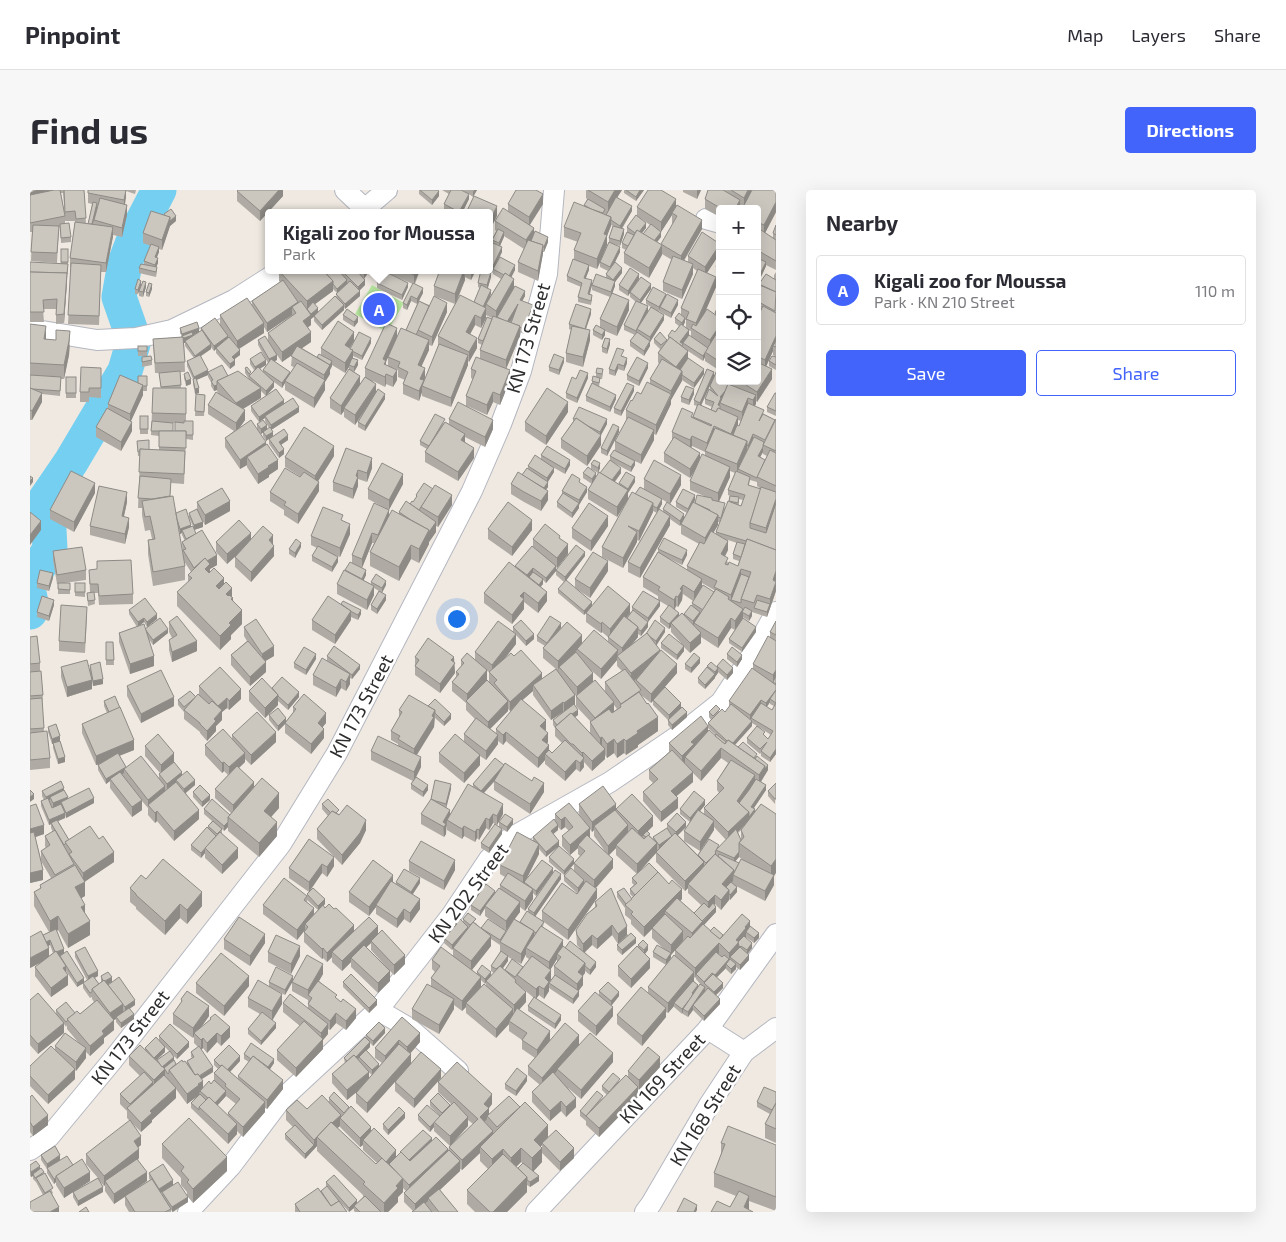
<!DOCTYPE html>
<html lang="en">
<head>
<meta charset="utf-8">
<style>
	:root { --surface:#fff; --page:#f7f7f7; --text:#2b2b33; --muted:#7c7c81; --line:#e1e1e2; --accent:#4264fb }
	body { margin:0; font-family:"Exo 2",sans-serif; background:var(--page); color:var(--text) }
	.controls { position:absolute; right:15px; top:15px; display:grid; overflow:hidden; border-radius:5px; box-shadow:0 5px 20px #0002 }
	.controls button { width:45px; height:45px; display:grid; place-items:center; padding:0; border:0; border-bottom:1px solid var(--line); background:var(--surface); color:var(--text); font:25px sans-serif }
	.you { position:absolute; left:426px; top:428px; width:18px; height:18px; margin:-12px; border:4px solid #fff; border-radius:50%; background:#1a73e8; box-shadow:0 0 0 8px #1a73e833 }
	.badge { display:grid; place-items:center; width:32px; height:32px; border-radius:50%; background:var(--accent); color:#fff; font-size:16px; font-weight:700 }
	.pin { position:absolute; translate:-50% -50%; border:2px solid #fff; box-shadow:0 1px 5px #0006 }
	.popup { position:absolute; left:235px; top:19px; width:228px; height:65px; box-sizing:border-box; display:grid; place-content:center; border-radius:5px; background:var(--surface); filter:drop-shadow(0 1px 4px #0005); font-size:16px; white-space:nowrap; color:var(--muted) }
	.popup b { font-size:19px; color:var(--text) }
	.popup::after { content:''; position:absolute; left:50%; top:100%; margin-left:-10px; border:10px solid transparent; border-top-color:var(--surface) }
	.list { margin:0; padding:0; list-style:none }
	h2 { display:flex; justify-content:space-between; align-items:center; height:65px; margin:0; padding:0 20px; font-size:21px }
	h2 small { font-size:16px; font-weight:400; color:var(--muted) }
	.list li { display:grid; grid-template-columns:32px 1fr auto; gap:15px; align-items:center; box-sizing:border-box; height:70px; margin:0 10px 10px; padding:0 10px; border:1px solid var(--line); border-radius:5px }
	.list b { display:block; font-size:19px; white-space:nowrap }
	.list p { margin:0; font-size:16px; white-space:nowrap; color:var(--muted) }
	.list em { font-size:16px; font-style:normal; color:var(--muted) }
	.actions { display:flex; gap:10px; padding:15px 20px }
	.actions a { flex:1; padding:11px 0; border:1px solid var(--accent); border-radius:5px; text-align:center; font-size:18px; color:var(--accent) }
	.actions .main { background:var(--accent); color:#fff }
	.icon { flex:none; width:28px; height:28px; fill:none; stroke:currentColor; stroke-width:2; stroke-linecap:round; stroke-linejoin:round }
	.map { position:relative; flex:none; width:746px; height:1022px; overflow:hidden; border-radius:5px }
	header { display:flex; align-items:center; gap:30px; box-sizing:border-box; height:70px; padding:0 25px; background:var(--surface); border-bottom:1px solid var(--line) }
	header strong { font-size:24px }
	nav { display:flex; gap:28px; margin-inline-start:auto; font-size:18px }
	.intro { display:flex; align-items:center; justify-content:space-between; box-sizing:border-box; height:120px; padding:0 30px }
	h1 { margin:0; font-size:35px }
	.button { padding:12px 22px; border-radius:5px; background:var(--accent); color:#fff; font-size:18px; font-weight:700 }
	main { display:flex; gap:30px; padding:0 30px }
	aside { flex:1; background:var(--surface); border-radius:5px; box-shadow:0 5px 20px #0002 }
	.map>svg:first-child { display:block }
	.green { fill:#b6e59e }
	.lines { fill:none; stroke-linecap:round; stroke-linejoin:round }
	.river { stroke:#75cff0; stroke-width:35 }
	.minor-casing { stroke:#b4b7c1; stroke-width:22 }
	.minor { stroke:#fff; stroke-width:20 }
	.wall { fill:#afaba4; fill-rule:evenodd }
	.shaded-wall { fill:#8e8b86 }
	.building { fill:#cbc7bf; stroke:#8e8b86 }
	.labels { text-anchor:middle; stroke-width:5; stroke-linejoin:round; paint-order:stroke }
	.street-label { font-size:19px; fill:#2e2e2e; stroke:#fff }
</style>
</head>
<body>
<header>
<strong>Pinpoint</strong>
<nav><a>Map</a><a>Layers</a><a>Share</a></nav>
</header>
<div class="intro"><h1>Find us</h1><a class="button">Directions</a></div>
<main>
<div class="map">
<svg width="746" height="1022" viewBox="0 0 746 1022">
	<rect width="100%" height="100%" fill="#efe9e1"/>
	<!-- green -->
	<path class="green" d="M342,95L374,113L357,142L325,124Z"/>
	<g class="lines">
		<!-- river -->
		<g class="river">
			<path d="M0,391L20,359L19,340L16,328L15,310L41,272L95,181L104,150L89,107L95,73L106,44L129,0"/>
			<path d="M0,407L1,419L0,422"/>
		</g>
		<!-- minor casing -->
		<g class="minor-casing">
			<g id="minor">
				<path d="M315,0L335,19"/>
				<path d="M330,23L357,0"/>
				<path d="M676,29L690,33"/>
				<path d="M0,139L67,150L106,148L142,140L204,110L251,80"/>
				<path d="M348,820L379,838L428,881"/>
				<path d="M678,839L714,862"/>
				<path d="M0,960L19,947L82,871L251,654L307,563L442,301L471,234L491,181L517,84L524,0"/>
				<path d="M158,1022L201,976L250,911L348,820L421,726L459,669L479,649L580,592L652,543L691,512L720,468L746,422"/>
				<path d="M506,1022L678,839L746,744"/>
				<path d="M615,1022L621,1014L679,915L714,862L746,838"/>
			</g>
		</g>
		<!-- minor -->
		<use href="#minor" class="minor"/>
	</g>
	<!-- wall -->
	<g class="wall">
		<path d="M0,0H54L56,34H58L62,14L58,13V0H106L105,4L96,1L95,15L97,25L92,47L83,45L76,82H71L69,135L38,134L41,77H40V68L45,31H35V27V33L41,47V52L31,53L30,37H29L27,73L1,71L2,42H0ZM31,3H33L35,26Z"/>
		<path d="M253,0V6L230,31L207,11V1Z"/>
		<path d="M389,0H407L409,6L402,15L389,4Z"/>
		<path d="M412,0H431L436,3L432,0H447L443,7L439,4V9L432,23H421L414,19V14L419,4Z"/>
		<path d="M556,0H592L587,7L602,21L592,39L594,44L590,56L583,54L590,62L585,72L592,83L585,92V96L582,103L599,120L587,146L575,141V145L572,150L563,145V140L570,137V129L580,107L562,100V95L560,104L562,110L561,115L548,112V107L551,97L537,91V86L544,70V60L548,52L534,47V37L554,16L557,9L556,8ZM581,35L583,36L579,48V52L572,67L577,55V46ZM570,73V77L578,81L576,84V88L562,95L555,88L559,80V76L567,79Z"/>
		<path d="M594,0H614L606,11L594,3Z"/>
		<path d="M653,0H671L667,9L653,2Z"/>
		<path d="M678,0H746V22L735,43L743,48V43L746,35V80L736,75V76L728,94H729L744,89V85L746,82V167L743,165V161L736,176L742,189L727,212L726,211L725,216L734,224L745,230L746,229V401L737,427L722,422V426L719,431L713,427L712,429L726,442L712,462L699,453V449L705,440L701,438L688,458L671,447V453L660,463L654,457V461L647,470L631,458V453H651L641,442V437L639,439L630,432V427L638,416L628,410V406L613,397V387L628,362V359L657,365L652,375L638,368L657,380V376L669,354L651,344V335L650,336L640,329V335L610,388L598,382V372L627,323L623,321V322L609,351L607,350V352L593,378L572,367V357L597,312L587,327L558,309V300L562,294L553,288V283L566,287L570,283L580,271V266L585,261V251L597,230H596V220L602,211L611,204L620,194V189L629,174L628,172V163L630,159L624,153V149L637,151L638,149V146L645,142L649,136L645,133V128L651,125V118L667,81L663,78V84L652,109L633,101V92L642,70L632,64L619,88L594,73V63L596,60L592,58V53L598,43L597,42V37L607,26V17H646L672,39L654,71L658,72V66L690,63L677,83L686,97L674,123L685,124V123L690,112V181L675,171V167L673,171L658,161V168L674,184L664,198L652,190L641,210V214L626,245L624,244V250L611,274L605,271V275L601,282L584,273L591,283L585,292L589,294V293L605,292L598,303V309L632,314L629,319L633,322V319L654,327L657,323L646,317V312L665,310L664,312L665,313L674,306L660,300V291L665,280L660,288L634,272V263L642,251V242L663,226L667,216L664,215V210L677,179L671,216L681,220L682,217L675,214V209L680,200V196L701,193V191H727V128L730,123L727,121V44V46L730,43L727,42V19L713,17L710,15V19H690V27L675,19V9ZM642,25V33L643,34L631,55L627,52L631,47V42ZM610,28L620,35L613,44L612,43L616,38ZM655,130H656V138L653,136L655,132ZM658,140L661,141V147L653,154H652L659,145ZM708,230L711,231L709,236H708ZM662,256L675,262V266L670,269L661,257ZM733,262V264L737,266L735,270L730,267ZM700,281L705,283L698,300V305L700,306L699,312L695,318L689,312L700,287ZM720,290L727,292V296L731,299L719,295ZM709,309L713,310L711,316L709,315ZM688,332H690L686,342V344L683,343L688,335ZM698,350L707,353L703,364V369L709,371L708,376L698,373L695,366L698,360ZM672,393L684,400V402L672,396ZM653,404L663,411L662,413V415L654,424L649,426L645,419L646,416L648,417L652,410Z"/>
		<path d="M478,14H513L500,35L504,44L518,52L514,62H513L508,91L488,82V72L494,59L474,46L470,56L472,62L467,71L485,80L481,87L484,97L495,106L492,111L503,120L494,144L490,142V146L476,179L480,190L470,215L463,212L457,225L437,216L463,239L455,257L435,247V252L444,268L428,291L395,272V262L397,259L390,255V251L415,232L419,234V229L436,216V206L443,189L441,188V179L450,168V160L452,155L448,153V149L456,129L451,138L445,135L440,144L447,158L439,172L438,171V175L421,217L392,206V202L389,211L373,204V194L375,190L368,187V180L360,177L367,190L363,197L356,194L355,197L343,191L346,201L355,209L335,241L328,237V232L335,219L325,235L314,227V221L311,225L300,218V208L319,180V177L315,183L302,175V176L300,180V184L295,192V200L284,218L255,200V193L252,198L244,192V197L236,206L231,201V208L213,219L215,230L209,238L236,255L248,279L239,285V287L228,294L217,277V275L210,279L195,257V248L204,241L178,224V215L189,204L187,201V200L184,201L181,196V192L178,187V182L198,186L219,189L215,183V178L221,184L224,180L220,174V169L236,175L230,179L233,182V180L238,173L228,155V150H238V143L262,125L237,142L234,137V143L209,159L210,165L204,169L205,175L200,179L186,163V159L184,161L181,157V159L171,166L178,185L166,190L169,203L165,204L163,194V189L157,176V171L164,168L155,156V153H154L155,182H150L151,198H156V231H163V250L156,249L154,294L141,293L140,306L146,323L161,337L163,336L159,328V323L167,319V312L200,321L175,335L171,328L173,337L164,340L166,344L187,375L180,379V382L194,394L202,407L212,434L201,445V449L190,460L147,416V402L158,392V385L161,382L154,371L155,376V390L123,396L118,364V350L122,349L120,340L115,341L112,325V318H108L110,266H108L107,251L119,260H129V246L121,245L123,198H131L129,183H136H125L123,149L152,147L150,143V138L169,142L171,141V138L190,135V125L222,116V111L250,92L249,91V81L311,83V80H340L334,88L335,95L329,101L330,106L315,119L314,117V120L292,140L284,131V127L281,129V135L278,137L281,152L272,158L287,167L291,165V158L324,151L320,158V159L341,153L332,170L323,166V168L328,175L324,182L330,194L335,187V178L367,147L376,140L387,114L381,111L377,120L373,118V113L383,94L359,84L378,97L372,110L347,98V93L355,80H390L385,94L393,103L389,111L417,122L402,156L399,155V160L391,176L395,188L394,193L408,156V146L425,114L404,106V96L410,80H446L441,90L435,87V90L427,111L444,112L450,98L448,97V93L459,82L456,80H459V61L462,55V50L466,41L465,40V31L478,21ZM463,80V84L471,89L458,110L461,104L458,98L461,87V83H462ZM303,99L307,103L306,107L288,122L285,114L303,101ZM456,125L462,128V129L456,128ZM247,165L252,172L262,165L261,176L264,177L260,184L244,171L247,170ZM358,167V176L356,175V171ZM143,233H145V241H143ZM148,338L150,344L152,343V345L155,351L152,352L153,369Z"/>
		<path d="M146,31L140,36L132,60L129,59V62L127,67L128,73L126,77L127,82L126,87L109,83V78L114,74V71L121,56L113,53V43Z"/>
		<path d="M31,59H38V77L34,133L26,134V119H13L14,132H0V72L31,74Z"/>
		<path d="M690,69V89L686,86V77Z"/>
		<path d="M609,89L598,106L589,100V95Z"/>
		<path d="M111,95L116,97L113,107L109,106V101L111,96L108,104H105V99Z"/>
		<path d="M122,99L119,107L116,106V102Z"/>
		<path d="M621,99L611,113L618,121L615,126L621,117L616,114V110L636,107L648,115L641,128L630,122V120L629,122L623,118L634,130L620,152V156L614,166L600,156V151L605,145L594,140V135L606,112L600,107V102Z"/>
		<path d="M561,124L556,139L560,150L553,177L536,172V163L541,140L539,139V134Z"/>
		<path d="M313,125L328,132L324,137L313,130Z"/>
		<path d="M0,134L16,149L40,155L39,165L34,189H31L30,206L12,204V212L2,230H0Z"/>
		<path d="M580,154L577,164L572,162V157Z"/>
		<rect x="108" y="156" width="9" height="10"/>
		<path d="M594,165L593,167L597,173L594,181L588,179L585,186L579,184V179Z"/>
		<path d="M746,167V180L739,176V171Z"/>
		<path d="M122,170V175L112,177V171Z"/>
		<path d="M534,172L529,185L519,181V177Z"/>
		<path d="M71,178V208L59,207V212H50V202Z"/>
		<path d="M618,178L609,196L597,190V185Z"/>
		<path d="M566,183L573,184L572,189H570L569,197L586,209L580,222L556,211V206L562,193V191L566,187Z"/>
		<path d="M154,184L161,194L156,196L154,188Z"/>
		<path d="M117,186V201H113V205L101,231L102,241L91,261L66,247V237L78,218V214L108,193Z"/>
		<rect x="36" y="187" width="10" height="21"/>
		<path d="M558,188L547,213L536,208V203L546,189Z"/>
		<path d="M604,201L591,226L584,223V218Z"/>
		<path d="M746,203V226L737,222V217Z"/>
		<path d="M166,204L175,205L174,226H165Z"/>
		<path d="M664,204L659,215L651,212V207Z"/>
		<path d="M254,214L269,222L241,240L243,246L258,250L251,255L254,264L249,268L239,254V249L240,248L236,251L233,246V242L231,244L227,239V234L237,239L239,238L235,231V228L229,232L221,221V216Z"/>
		<path d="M538,222L516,255L495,241V232Z"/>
		<rect x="110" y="226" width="8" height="18"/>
		<path d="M543,229L577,234L571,245V255L557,276L531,258V249L543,232Z"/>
		<path d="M589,242L577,266L571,263V258Z"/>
		<path d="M316,258L342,278L337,292L328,289V296L323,309L303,301V292Z"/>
		<path d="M511,265L540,275L535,284L521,276L524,282L518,292V297L516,300L518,310L511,321L494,312L481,304V294L498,279V276L511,270Z"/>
		<path d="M304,266L288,291L289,301L268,334L254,325V320L240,311V302L271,287L255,277V267Z"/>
		<path d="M561,274L570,278L568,283L561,279Z"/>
		<path d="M614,289L651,295L640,314L614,299Z"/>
		<path d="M550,293L557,302L549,315V318L542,328L527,317V312L532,304V301Z"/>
		<path d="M373,294L359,319V326L369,324V322L383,312L386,308V305L422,315L408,337L406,336V342L399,352V354L389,373L381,369L369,391L340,376V362L344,353H342L332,378L336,385L333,390L341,394V392L356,395L352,402L356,410L347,424L341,420V415L349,401L344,398V405L337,420L307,404V394L315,380L322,373V365L355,318L338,309V299Z"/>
		<path d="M65,303L44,342L20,329V320Z"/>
		<path d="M97,312L94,326L99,337L95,354L60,345V336Z"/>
		<path d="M313,331L320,344L310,367L304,365L308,372L302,382L282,371V366L287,358L281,355V346Z"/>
		<path d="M578,336L561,361L542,348V338Z"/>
		<path d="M458,339L502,340L482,366L458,349Z"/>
		<path d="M530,348L538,364L527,378L526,377V381L516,393L513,390V394L511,396L517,411L508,423L494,412V419L482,434L454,413V403L485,376L503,356V349Z"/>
		<path d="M221,350L243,355L244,366L221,392L205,377V367L207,365L197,374L186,362V352Z"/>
		<path d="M271,357L265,368L259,364V359Z"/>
		<path d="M23,361L56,380V390L34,393H40V404H28V394H27L23,370Z"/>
		<path d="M555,366L536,390L562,416L600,423L602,421V417L630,416L618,432V437L611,446L608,444V447L601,455L616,444L635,442L626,455L647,483L630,502L651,518L657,527L642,540L638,535V530L623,515V511L621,513L611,505L628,541L608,555V557L596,565L594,563L587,568L584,563L577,568L575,565V569L562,581L554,572V577L550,582L546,579L535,591L515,574V570L508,578L476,551L473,555L468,551V554L456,570L450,566V575L434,593L409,572V563L434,551V544L445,529L436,520V513L422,501V492L426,487V482L431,476V470H445V462L483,442V437L504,449L496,456L486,445V454L474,469L484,466L512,489L526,479L513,468V458L515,456L507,451V446L531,438L552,453L578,451V447L572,442L571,443L556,432V423L554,425L528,403V399L534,392L526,385V380ZM587,470V476L592,481L575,492V501L563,491L562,481L571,489ZM457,481L459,482V492L464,497L457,490ZM503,501V505L521,530L533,522L523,530V535L525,538V546L532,553L522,563L519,561L517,554L518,552L515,540H516L492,510ZM544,504L546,506V516L560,531V543L545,527L548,525L545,515ZM584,515L587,519L584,521ZM484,518L466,539V543L460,539L478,521V519L480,521Z"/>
		<path d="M59,380L103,404V414L69,415L68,403H64L65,414L58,416L57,403H60Z"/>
		<path d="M578,381L560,408L545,398V389Z"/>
		<path d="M23,388L19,401L7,398V393Z"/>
		<path d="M45,393H55V407L45,406Z"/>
		<path d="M311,414L331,424L328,430L321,427V430L305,454L282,440V430Z"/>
		<path d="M24,415L19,431L7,427V422Z"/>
		<path d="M99,420L127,429L117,437L114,432L109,436L115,439L138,443L123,455L119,449L124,476L100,484L89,452V443L107,437L99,424Z"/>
		<path d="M57,426L55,463L29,461V451Z"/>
		<path d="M746,431V564L740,572L731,566V563L730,564L717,553V548L727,536L722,533V536L705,555L727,566L738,580L731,591L736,600L724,618L725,621L731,614L744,686V695L735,711L706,696L707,702L700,710L699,709V710L691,720L685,714L684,715L686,722L674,735L680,741L693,745L720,736L729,748L724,753L716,747L722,758L717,764L719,770L710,780L706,777V779L701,784L696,779V778L687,787L693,798L686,805L690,814L674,831L663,820L658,827L653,824V822L652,824L644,817V816L638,823L636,822V827L612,856L587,834V825L618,802V797L636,775L623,767V762L635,760L622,748V739L614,747L601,734V730L595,725V718L587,707V702L601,709L603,707L600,704V699L604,695L602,693V688L629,684L652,709L650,711L664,723L671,715L658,703V698L655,701L626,672V663L607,684L586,665V658L579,665L583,678L566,698L567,708L538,750L514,732L513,737L533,757L535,758H550L547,755L546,740L565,717V712L606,753L592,765L587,760V755L588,754L582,745L567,759L562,755L555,762L566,777L560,785L555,781V783L553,786V795L548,801L549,806L543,814L519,798V801L514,809L509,805L506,808L531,830L525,839L498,821V816L504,808L492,798L496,812L489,820L520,850L549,854L583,872L551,909L538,898L546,917L536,927L531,921L520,931L502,912V902L510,895L498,885V876L505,868L492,859V850L479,841V834L466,848L436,823V817L432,821L424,815V819L409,844L382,829V819L401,796V788L405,782L402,779V770L423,766V759L422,760L414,753V748L425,736V732H433V729L446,733L451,739V738L476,743L482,732L476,741L455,726V718L450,726L441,720V715L465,703L470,699V695L475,687L470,684V675L503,651V647L525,631V624L554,631L549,624V614L586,619L623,636L617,641L620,646L623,649V647L637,638V634L656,637L648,645L668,665L670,661L654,651V641L660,632L650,624V619L675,615L670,621L674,624V618L689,603L687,600V591L698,573L691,568L671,591L663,583V592L646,606L648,618L631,632L613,611V602L623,593L619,589V580L639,562V553L678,542L685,546L686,545L678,538V533L681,530L679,527V522L690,521L695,522L700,516H699V511L723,479V474L740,447V442ZM740,512V514L744,516L742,520L737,517ZM729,537L741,545L738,549L735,546ZM528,637L531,640L535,637L539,641L532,646V656L540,665L548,658V664L550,666L544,673V681L534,686V691L547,703L512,721V731L505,727L531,689L523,683L494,693L509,664V659L516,667L523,644L528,640ZM684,637L696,650L689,657L671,661L684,640ZM713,638L711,640V650L708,643ZM560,639L562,642L564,640V646L575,661L560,648ZM709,667L713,670L709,673L705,671ZM521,686L498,719V722L490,732L484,729L490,722V717L495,721L503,709V703L506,706ZM461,749L470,755V754V762L461,776V781L464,783L461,785L447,782V784L442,780L461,756ZM646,759L645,760V766L638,772L641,768V765ZM496,764V767L499,769L493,777L475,780L473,778L478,771V767L491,774ZM527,769V772L524,776V786L519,793V792L521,790L520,780ZM664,787L665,788L666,787V789L671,795L668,796L664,791ZM451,790L455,794L456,793V796L449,799L451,797Z"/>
		<path d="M139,432L167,461L142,472L139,460V450L142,448L139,442Z"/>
		<path d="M214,437L244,466L235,471L236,482L220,496L201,475V465L217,451L214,446Z"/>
		<path d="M0,447L10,473V482L13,505L12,515L14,541L20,568V578L0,580Z"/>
		<path d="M76,452H83L84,475H76Z"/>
		<path d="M697,464L712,469L707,477L697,469Z"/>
		<path d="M297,466L330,479L322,489L320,488V494L316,501L311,498L306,507L283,495V485L297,470Z"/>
		<path d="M385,467L424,472L425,483L410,503L385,485Z"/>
		<path d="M286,469L276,485L264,478V473Z"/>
		<path d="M670,473L661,483L655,479V474Z"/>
		<path d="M60,475L73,494L63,496L62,492V499L37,507L31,487V477L60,480Z"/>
		<path d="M677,476L687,477V476L703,483L697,490L688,482L685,487V488L675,499L668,493V488L677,478Z"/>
		<path d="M97,496L144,516L111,533L97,506Z"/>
		<path d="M169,496L211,509L199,520L197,518L192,522V530L186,536V541L177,551L170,543V542L154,529V522L148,515V510L166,507L169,505Z"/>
		<path d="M242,498L269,507L258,520L248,511V515L235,528L219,511V501Z"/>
		<path d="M74,511L104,560L89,566L96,577L129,588V584L130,583L115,566V556L144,572V573L152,586L165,595L156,603L169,629L144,651L127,631L125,633L118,625V618L112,611V620L102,627L80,598V591L76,594L68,580V575H66L52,543V534L77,523L74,516Z"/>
		<path d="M398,516L421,529L414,536L405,528L404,537L387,565L391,577L386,587L398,600L393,607L381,599V594L383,591L341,570V561L368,556V554L361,550V541L369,527V520Z"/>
		<path d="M263,517L296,533L292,537L294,548L281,564L255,543V534L248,541L239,530V525L256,531L263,523Z"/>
		<path d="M18,537L30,551L35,572L28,574L23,558V554H22L18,542Z"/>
		<path d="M202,545L246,552L221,575L215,569V572L209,578L224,596L249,618L241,627L247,646L229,667L198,641V637L194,641L192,639V644L208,668L192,684L175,668V663L171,668L161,660V655L178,638V636L182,631L174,624V619L200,625L201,623L185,608V599L198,585L194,581L192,583L175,565V555L202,549Z"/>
		<path d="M474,575L514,602L500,624L464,600V592L454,603L473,624L467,635L463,633L459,640L456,638L449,650L447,648L445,652L434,646L432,649L417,640V636L416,637V644L414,647L391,634V624L421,599L416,617L420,624L443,597V594Z"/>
		<path d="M746,593L745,614L738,606V601Z"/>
		<path d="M34,600L38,608L64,613L36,628L35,625V628L28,631L39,650L84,672L55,691V706L51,708L60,745L38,758L28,740L26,741L34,763L54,788L47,797L36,781L38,795L21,807L5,786V777L12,772L0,778L13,745L19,742L4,716V702L10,699V695L21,688L11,671L13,690L0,693V616L14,644L5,647L11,669V661L16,658L15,656V646L23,642L21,638V634L19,635L11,616V611L14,610L12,606V601ZM20,755L23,763L19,766L18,756Z"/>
		<path d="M163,602L180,610L172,617L163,607Z"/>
		<path d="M292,614L336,640L330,653L312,675L287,649V639L298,626L292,619Z"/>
		<path d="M469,632L483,634L477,642L469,637Z"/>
		<path d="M472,644L459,663L451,658V653Z"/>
		<path d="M279,649L304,676L297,687L292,683L279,702L259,688V678Z"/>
		<path d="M519,667L544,674L534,685L519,672Z"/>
		<path d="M379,671L425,680L414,700L379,681Z"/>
		<path d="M116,689L172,716L157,734L150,728L135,745L106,719V717L100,712V698Z"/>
		<path d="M363,692L366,694V692L390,693L382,705L390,719L380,733L374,729L367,738L346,724V717L339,726L319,712V702Z"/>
		<path d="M277,704L295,714L293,716L324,741L348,744L375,774L364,785L360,781V791L348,803L321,777V772L312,781L302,772V767L297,772L293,768L292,769L274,752V742L275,740L267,750L233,724V715L277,706ZM277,710L288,720L284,724L277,712ZM341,753V760L359,780L336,757Z"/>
		<path d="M194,749L235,753L220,776L194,759Z"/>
		<path d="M608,755L618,760L615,764L620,778L601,798L588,786V776L608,758Z"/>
		<path d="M45,762L68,786L65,788L69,794L71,792V786L82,792L78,794L105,815L100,818L104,829L91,838L86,832V829L84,830V840L74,848V853L60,866L56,862V868L46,881L45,880V889L18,914L0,896V876L25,860V856L48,852L37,839V835L36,837L34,834V843L8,864L0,855V810L26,824V820L50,824L64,812L62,809V807L60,808L53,798V793L57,790L45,767Z"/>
		<path d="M238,762L270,766L261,784L238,772Z"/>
		<path d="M293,784L289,791L326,828L316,840L306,833L300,840L298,839V844L293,850V859L266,887L247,870V860L270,836L253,822V813L278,818V810L262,801V792L255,805L240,797L252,814L242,830L246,838L231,855L218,844V839L230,824L218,817V808L239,796V792L263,791Z"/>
		<path d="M313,792L347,815L339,823L313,797Z"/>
		<path d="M166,793L219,796L194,826L166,803Z"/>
		<path d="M569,801L589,806L581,816L583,826L566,846L548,831V821L569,806Z"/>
		<path d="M151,809L179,826L170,838L180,830V828L200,847L191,856L187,852L177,863L173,858L171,859L183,882L172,889L173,898L181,894L184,890V883L188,879L184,875V870L210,871L200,882L208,889V886L219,872L214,869V864L244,873L240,879L253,899L237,919L235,918V922L213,947L207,941V944L198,954L161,918V913L168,906L157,914L146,899V908L122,930V932L111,942L97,928V921L90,914V904L110,886L99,875V866L115,860V858L129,850V846L159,857L147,869L132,854L135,862L126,871L127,872V870L144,871L146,874L153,872L157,873V871L162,868L161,867V862L168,857L164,853V846L163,848L143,834V824L151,813ZM196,906L206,914L198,923V925L187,916Z"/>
		<path d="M372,827L390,852L380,864L381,874L337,923L326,913V902L317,910L302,893V884L315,874L314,868L336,848V845L355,843L343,856L340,853V857L336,861L349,876L352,873L345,868V858ZM335,879L342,885L339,888Z"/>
		<path d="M630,877L609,900L608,899V907L569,947L556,935V931L550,926V921L573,908L577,905L572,900V896L590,891L598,887V881Z"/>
		<path d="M411,888L384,918L365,901V892Z"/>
		<path d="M497,891L486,906L475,899V894Z"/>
		<path d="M408,892L462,914L459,918V924L490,917L518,947L544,968L530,981L512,963V955L510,957L512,972L503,981L509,991L500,997L497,995V1002L477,1022H445L437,1014V1000L458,979L450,971V963L432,980L430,979V981L410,1000L428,1022H382L383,1021L374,1012V1003L376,1001L373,998V1002L368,1007V1012L358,1022H325L324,1021V1018L319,1022L311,1013L317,1022H265V1014L291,1001L296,997V992L327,1013L333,1007V1005L287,961V956L275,969L255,949V944L263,937L256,930V920L277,919L299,911V908L341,940L366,967L402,951L418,961L419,957L443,934L438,930V936L420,956L404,941V937L400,942L388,930V925L410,926L400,916V911L420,915L421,914L408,902ZM310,936V937L330,957L333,955V960L347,973L346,974L307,938ZM491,972L493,974L488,978L486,977Z"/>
		<path d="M746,902V953L735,948V934L740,924L727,917V912Z"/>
		<path d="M0,907L18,935L3,946L0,942Z"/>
		<path d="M375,928L358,945L353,939V934Z"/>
		<path d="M691,953L746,955V1021L719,1011L700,1017L706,1006L684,997V983L691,964Z"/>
		<path d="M132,954L197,981L163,1013L158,1007V1012L143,1022L141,1020V1022H99L95,1015V1007L84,1014L75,1001V995L74,996L69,990L73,1002L48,1016L43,1007V1002L68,988L56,974V964L111,955L108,957L109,968L108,970L117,991L106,999L120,990L119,988V983L143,995L131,1003L132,1005V1002L157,1006V1002L151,995V988L132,968Z"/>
		<path d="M11,965L30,970L43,975L60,991L34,1008L26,995V992L24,994L17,983V979L11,970Z"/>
		<path d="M0,975L10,979L14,984L23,1003L22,1004L29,1022L13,1005L6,992L3,989V986L1,987L0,985Z"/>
	</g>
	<!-- shaded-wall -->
	<g class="shaded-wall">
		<path d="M8,0H28L0,13V3Z"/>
		<path d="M96,0V7L94,20V10Z"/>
		<path d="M249,0H253V6L230,31V21Z"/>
		<path d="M444,0H447L443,7V2Z"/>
		<path d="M585,0H592L578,22V12Z"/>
		<path d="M610,0H614L606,11V7Z"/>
		<path d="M667,0H671L667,9Z"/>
		<path d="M718,0H722L714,18V8Z"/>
		<path d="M409,1V6L402,15V10Z"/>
		<path d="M439,4V9L432,23H429Z"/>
		<path d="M513,4V14L499,36V27Z"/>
		<path d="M646,9V19L642,23V25L631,42V47L624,56V51L631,42V32Z"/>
		<path d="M710,10V19H705Z"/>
		<path d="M746,12V22L734,45V35Z"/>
		<path d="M67,13V18L61,41V36Z"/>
		<path d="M97,15V25L92,47V38Z"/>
		<path d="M467,16V26L459,42V32Z"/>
		<path d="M602,16V21L590,41V36Z"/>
		<path d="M146,26V31L140,36L132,60V50L140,27Z"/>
		<path d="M581,27V36L577,46V55L567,79V69L574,44Z"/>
		<path d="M672,30V39L651,75V66Z"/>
		<path d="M616,33V38L607,49V45Z"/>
		<path d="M83,37V47L76,82V73Z"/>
		<path d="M504,38V47L496,60V50Z"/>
		<path d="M594,39V44L590,56V51Z"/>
		<path d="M474,42V47L469,58V53Z"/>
		<path d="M518,47V52L514,62V57Z"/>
		<path d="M690,54V63L675,86V77Z"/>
		<path d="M513,55V64L508,91V81Z"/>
		<path d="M632,55V65L619,88V78Z"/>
		<path d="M129,57V62L125,72V67Z"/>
		<path d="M472,57V62L462,83V78Z"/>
		<path d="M590,57V62L580,82V77Z"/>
		<path d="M128,68V73L125,80V75Z"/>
		<path d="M736,72V76L727,95V90Z"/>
		<path d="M663,74V84L652,109V100Z"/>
		<path d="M485,75V80L479,92V87Z"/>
		<path d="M559,75V80L554,93V88Z"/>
		<path d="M592,78V83L585,92V96L581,107V102L583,90Z"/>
		<path d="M334,80H340L334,89Z"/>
		<path d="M386,80H390L384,94V85Z"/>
		<path d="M434,80L435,90L425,114V104Z"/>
		<path d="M441,80H446L441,90Z"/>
		<path d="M461,82V87L457,100V95Z"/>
		<path d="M37,83V93L34,133V124Z"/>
		<path d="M609,84V89L598,106V101Z"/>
		<path d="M686,87V97L666,143V133Z"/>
		<path d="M484,89V98L466,130V121Z"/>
		<path d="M317,90V95L307,104V99Z"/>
		<path d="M335,90V95L328,102V97Z"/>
		<path d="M562,90V95L558,109V104Z"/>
		<path d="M111,91V95L108,104V100Z"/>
		<path d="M303,91V101L277,120V111Z"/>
		<path d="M116,92V97L113,107V102Z"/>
		<path d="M378,93V97L372,110V105Z"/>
		<path d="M122,94V99L119,107V103Z"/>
		<path d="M621,94V99L610,114V110Z"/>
		<path d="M393,98V103L387,114V109Z"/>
		<path d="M461,100V104L453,123V118Z"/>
		<path d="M330,101V106L315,119V114Z"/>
		<path d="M495,101V106L490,115V110Z"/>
		<path d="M636,104V109L630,117L629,122V117Z"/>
		<path d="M381,106V111L377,120V115Z"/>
		<path d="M599,110V120L587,146V137Z"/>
		<path d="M648,110V115L641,128V123Z"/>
		<path d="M268,112V122L262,117V125L237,142V133Z"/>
		<path d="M417,113V122L402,156V147Z"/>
		<path d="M488,114V119L477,137V132Z"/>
		<path d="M314,115V120L292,140V135Z"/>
		<path d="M503,115V120L494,144V139Z"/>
		<path d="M618,116V121L609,140L607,139V143L606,146V141Z"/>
		<path d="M288,118V123L281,129V135L273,141V131L281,125V124Z"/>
		<path d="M456,118V128L451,138V128Z"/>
		<path d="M561,119V124L554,144V140Z"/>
		<path d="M445,125V135L436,152V142Z"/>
		<path d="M634,125V130L620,152V156L614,166V161L620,152V147Z"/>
		<path d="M328,127V132L324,137V132Z"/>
		<path d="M655,128V132L652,138V133Z"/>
		<path d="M234,133V143L207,160V151Z"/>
		<path d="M690,135V144L680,160V150Z"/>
		<path d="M16,136V151L14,149Z"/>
		<path d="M490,136V146L476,179V170Z"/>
		<path d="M169,138V142L163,145V150L155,151V153H153L152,144Z"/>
		<path d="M367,138V148L356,172V180L353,169Z"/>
		<path d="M560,140V150L553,177V167Z"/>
		<path d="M575,140V145L572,150V145Z"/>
		<path d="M659,140V145L651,156L650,152Z"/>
		<path d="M40,141L39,165L34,189V175Z"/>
		<path d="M281,142V152L252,172V162Z"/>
		<path d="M324,142V151L315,165V155Z"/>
		<path d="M198,146V151L186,158V159L184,161V156Z"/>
		<path d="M746,146V156H743V161L735,179V170Z"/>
		<path d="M341,148V153L332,170V166Z"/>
		<path d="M447,148V158L439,172V162Z"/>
		<path d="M580,149V154L577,164V159Z"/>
		<path d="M399,150V160L388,184V175Z"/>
		<path d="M181,154V159L165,170V166Z"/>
		<path d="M210,160V165L202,171V167Z"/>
		<path d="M323,160V170L319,175V177L315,183V173Z"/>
		<path d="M658,161V170L646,186V177Z"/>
		<path d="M675,162V167L673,171V166Z"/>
		<path d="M247,165V170L239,174V169Z"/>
		<path d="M438,165V175L421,217V208Z"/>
		<path d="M534,168V172L529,185V180Z"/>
		<path d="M597,168V173L594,181V176Z"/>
		<path d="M205,170V175L200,179V174Z"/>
		<path d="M236,170V175L225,181V177Z"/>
		<path d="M328,170V175L324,182V177Z"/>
		<path d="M302,171V176L300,180V184L295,192V200L284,218V208L294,193V185Z"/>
		<path d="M618,173V178L609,196V191Z"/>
		<path d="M588,174V179L585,186V181Z"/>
		<path d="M395,178V188L394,191V197L392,196V202L389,211V201L390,189Z"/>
		<path d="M674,179V184L664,198V193Z"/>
		<path d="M742,179V189L727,212V202Z"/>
		<path d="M178,180V185L164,191V187Z"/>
		<path d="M367,180V190L363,197V187Z"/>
		<path d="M480,180V190L470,215V205Z"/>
		<path d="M652,181V191L641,210V214L626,245V235L641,206V201Z"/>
		<path d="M260,182V187L255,191V193L252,198V193Z"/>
		<path d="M684,182V187L670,218V213Z"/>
		<path d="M558,183V188L547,213V208Z"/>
		<path d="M356,184V194L355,197V187Z"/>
		<path d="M330,186V196L314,218V221L311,225V216Z"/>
		<path d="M161,189V194L156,196V191Z"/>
		<path d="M244,192V197L236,206V201Z"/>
		<path d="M701,193V198L690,213V215H688L690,207Z"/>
		<path d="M346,194V203L325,235V225Z"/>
		<path d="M113,195V205L100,233V224Z"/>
		<path d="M187,195V200L184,201V196Z"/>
		<path d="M604,196V201L591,226V221Z"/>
		<path d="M169,198V203L165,204V199Z"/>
		<path d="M231,198V208L206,223V213Z"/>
		<path d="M664,199V204L659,215V210Z"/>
		<path d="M463,202V212L457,225V215Z"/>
		<path d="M12,203V212L2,230V221Z"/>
		<path d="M355,204V209L335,241V236Z"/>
		<path d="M586,205V209L580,222V217Z"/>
		<path d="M726,205V214L723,219V210Z"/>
		<path d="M718,208V217L712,231V222Z"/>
		<path d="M254,210V215L235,226V228L229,232V227Z"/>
		<path d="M538,212V222L516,255V246Z"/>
		<path d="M269,217V222L241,240V235Z"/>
		<path d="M215,220V230L206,243V233Z"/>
		<path d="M708,227V236L701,253V244Z"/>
		<path d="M577,229V234L570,247V242Z"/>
		<path d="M463,230V239L455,257V247Z"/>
		<path d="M102,232V241L91,261V252Z"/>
		<path d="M237,235V240L231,244V239Z"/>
		<path d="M684,236V246L677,263V253Z"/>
		<path d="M589,237V242L577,266V261Z"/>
		<path d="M624,240V250L611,274V265Z"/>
		<path d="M243,242V246L236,251V246Z"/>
		<path d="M435,244V254L431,250Z"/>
		<path d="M723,244V249L718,261V256Z"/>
		<path d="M258,245V250L249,256V252Z"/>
		<path d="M571,245V255L557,276V266Z"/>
		<path d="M662,246V256L660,259V250Z"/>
		<path d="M717,251V261L709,280L708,279L707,284V274Z"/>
		<path d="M236,252V262L217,267V275L210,279V270Z"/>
		<path d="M304,256V266L285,296V286Z"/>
		<path d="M733,257V262L728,271V266Z"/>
		<path d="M444,258V268L428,291V282Z"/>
		<path d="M254,259V264L249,268V263Z"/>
		<path d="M670,263V272L660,288V279Z"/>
		<path d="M342,268V278L337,292V283Z"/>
		<path d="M248,270V279L239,285V287L228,294V284L238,276Z"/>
		<path d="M540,270V275L535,284V279Z"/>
		<path d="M605,271V275L601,282V277Z"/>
		<path d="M570,273V278L568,283V278Z"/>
		<path d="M700,277V287L688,313V303Z"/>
		<path d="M524,278V282L517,293V288Z"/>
		<path d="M591,278V283L581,296V291Z"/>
		<path d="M328,280V296L323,309V299L326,286Z"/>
		<path d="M566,283V288L562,294V289Z"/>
		<path d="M373,284V294L359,320V310Z"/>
		<path d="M651,285V295L640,314V304Z"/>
		<path d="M605,287V292L598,303V299Z"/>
		<path d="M3,288V292L0,296V291Z"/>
		<path d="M289,292V301L268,334V324Z"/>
		<path d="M518,292V297L512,305V300Z"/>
		<path d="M65,293V303L44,342V332Z"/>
		<path d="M557,297V302L549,315V310Z"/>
		<path d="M598,300V309L587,327V317Z"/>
		<path d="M518,301V310L511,321V311Z"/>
		<path d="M97,302V312L92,335V326Z"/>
		<path d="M422,305V315L408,337V327Z"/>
		<path d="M665,305V310L658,324V319Z"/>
		<path d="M632,309V314L627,323V318Z"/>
		<path d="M746,309V318L736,348V338Z"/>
		<path d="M200,311V321L175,335V325Z"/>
		<path d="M549,313V318L542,328V323Z"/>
		<path d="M623,313V322L609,351V341Z"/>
		<path d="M359,320V329L348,355V345Z"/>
		<path d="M654,324V329L650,336V331Z"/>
		<path d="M688,325V335L675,357V348Z"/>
		<path d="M578,326V336L561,361V351Z"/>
		<path d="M640,326V335L610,388V378Z"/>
		<path d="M99,328V337L95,354V344Z"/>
		<path d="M502,330V340L482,366V357Z"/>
		<path d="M11,331V340L0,355V345Z"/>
		<path d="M173,332V337L164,340V335Z"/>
		<path d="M406,332V342L399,352V354L389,373V359L399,340Z"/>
		<path d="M320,334V344L310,367V358Z"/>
		<path d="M161,335V340H152V343L150,344V339Z"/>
		<path d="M607,342V352L593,378V368Z"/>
		<path d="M221,343V352L197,374V364Z"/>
		<path d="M342,343V353L332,378V369Z"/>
		<path d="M243,345V355L239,350Z"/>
		<path d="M698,351V360L691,374V364Z"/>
		<path d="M271,353V357L265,368V363Z"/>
		<path d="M538,354V364L527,378V368Z"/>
		<path d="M381,355V369L369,391V377Z"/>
		<path d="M244,356V366L221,392V382Z"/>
		<path d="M657,360V365L652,375V370Z"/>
		<path d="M555,362V366L535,392V387Z"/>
		<path d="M187,365V375L180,379V388L164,378Z"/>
		<path d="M308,367V372L302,382V377Z"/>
		<path d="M578,371V381L560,408V398Z"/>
		<path d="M526,376V381L516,393V388Z"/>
		<path d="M503,378V383L496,391V386Z"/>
		<path d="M711,379V389L701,410V405Z"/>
		<path d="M336,380V385L332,394V389Z"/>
		<path d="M746,381V390L743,400V390Z"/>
		<path d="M23,383V388L19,401V396Z"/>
		<path d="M194,388V402L186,410V396Z"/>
		<path d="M513,389V394L508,400V395Z"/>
		<path d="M672,389V399L664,412V402Z"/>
		<path d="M356,391V395L352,403V398Z"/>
		<path d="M746,392V401L737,427V422L740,414V409Z"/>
		<path d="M653,395L652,410L648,417V407L650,399Z"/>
		<path d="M344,396V405L337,420V410Z"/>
		<path d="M202,398V408H203V422L196,404Z"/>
		<path d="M494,402V419L482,434V425L490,406Z"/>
		<path d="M517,402V411L508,423V413Z"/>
		<path d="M356,405V410L347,424V419Z"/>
		<path d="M646,406V416L644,420V410Z"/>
		<path d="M24,410V415L19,431V426Z"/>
		<path d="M630,411V416L618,432V437L611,446V441L618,432V428Z"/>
		<path d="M562,412V417L554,425V421Z"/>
		<path d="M600,414V423L580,448V439Z"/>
		<path d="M713,419V428L705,441V431Z"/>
		<path d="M212,420V434L201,445V449L190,460V446L199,433Z"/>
		<path d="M331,420V424L328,430V425Z"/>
		<path d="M321,421V430L305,454V445Z"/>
		<path d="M722,421V426L719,431V426Z"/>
		<path d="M670,422V427L663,436V431Z"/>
		<path d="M649,423V428L641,433V437L639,439V434Z"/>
		<path d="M127,424V429L117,437V432Z"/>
		<path d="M114,428V432L108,437V432Z"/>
		<path d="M701,428V438L688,458V448Z"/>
		<path d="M572,432V442L571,443V434Z"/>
		<path d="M531,433V438L517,453Z"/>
		<path d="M608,437V447L592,467V458Z"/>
		<path d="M726,437V442L712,462V458Z"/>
		<path d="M635,438V442L626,456V451Z"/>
		<path d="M138,439V443L123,455V450Z"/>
		<path d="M671,443V453L660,463V453Z"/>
		<path d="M486,444V454L462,485V475Z"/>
		<path d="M504,444V449L496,456V451Z"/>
		<path d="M552,445V455L547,459V460L531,479L529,477L528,481V471Z"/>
		<path d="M167,451V461L142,472V462Z"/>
		<path d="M244,456V466L232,473V464Z"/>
		<path d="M654,456V461L647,470V465Z"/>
		<path d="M588,460L587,470L571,489V479Z"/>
		<path d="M630,460V470L601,493V483Z"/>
		<path d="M286,464V469L276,485V480Z"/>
		<path d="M712,465V469L707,477V472Z"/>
		<path d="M124,466V476L100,484V474Z"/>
		<path d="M424,467L425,483L410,503V494L421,470Z"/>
		<path d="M670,468V473L661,483V478Z"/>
		<path d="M236,472V482L220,496V487Z"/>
		<path d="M647,474V483L621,513V504Z"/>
		<path d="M330,475V479L322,489V485Z"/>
		<path d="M688,478V483L685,487V488L675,499V495L685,484V482Z"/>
		<path d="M703,478V483L697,490V485Z"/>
		<path d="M457,480V490L438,513L437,512V504Z"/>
		<path d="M746,480V490L743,492V485Z"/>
		<path d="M512,483V492L503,495V501L480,521V512Z"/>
		<path d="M563,483V493L547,507V497Z"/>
		<path d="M320,484V494L316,501V492Z"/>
		<path d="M73,489V494L63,496V491Z"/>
		<path d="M311,489V498L306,507V498Z"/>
		<path d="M62,490V499L37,507V497Z"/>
		<path d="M211,499V509L199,520V511Z"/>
		<path d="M746,500L740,509V512L736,518V513Z"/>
		<path d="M269,502V507L258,520V515Z"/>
		<path d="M248,505V515L235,528V518Z"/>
		<path d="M545,505V515L534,523V513Z"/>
		<path d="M144,507V516L111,533V524Z"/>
		<path d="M197,508V518L192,522V530L186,536V541L177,551V541L184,529L188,525V516Z"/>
		<path d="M731,510V515L720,530V525Z"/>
		<path d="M478,511V521L458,541V532Z"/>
		<path d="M533,512V522L521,530V521Z"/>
		<path d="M584,512V522L565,528Z"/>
		<path d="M651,513V518L639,530V525Z"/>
		<path d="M405,520L404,537L384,569V559Z"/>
		<path d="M548,520V525L528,540L527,535Z"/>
		<path d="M657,522V527L642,540V535Z"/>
		<path d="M296,523V533L288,543V533Z"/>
		<path d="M421,524V529L414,536V532Z"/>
		<path d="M628,527V541L608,555V557L596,565V551L607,541Z"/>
		<path d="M256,528V533H255V534L248,541V536Z"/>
		<path d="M516,530V540L510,546V536Z"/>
		<path d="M722,531V536L701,559V554Z"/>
		<path d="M678,536V545L655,567V573L652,576V566L661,552Z"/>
		<path d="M294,539V548L281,564V554Z"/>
		<path d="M246,542V552L221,575V565Z"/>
		<path d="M476,542V551L473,555V545Z"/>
		<path d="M518,543V552L512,559V550Z"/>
		<path d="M468,545V554L456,570V561Z"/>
		<path d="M30,546V551L22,554V549Z"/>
		<path d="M572,547V561L570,562V548Z"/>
		<path d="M584,549V563L577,568V554Z"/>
		<path d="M594,549V563L587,568V554Z"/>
		<path d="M104,550V560L66,575V566Z"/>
		<path d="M519,555V565L515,564V570L508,578V568Z"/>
		<path d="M691,558V568L671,591V581Z"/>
		<path d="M575,559V569L562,581V571Z"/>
		<path d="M746,559V564L740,572V568Z"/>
		<path d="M553,562L554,577L550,582V573L552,571V563Z"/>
		<path d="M144,563V572L131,584V575Z"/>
		<path d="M215,563V572L199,587V577Z"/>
		<path d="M450,565V575L434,593V583Z"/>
		<path d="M35,567V572L28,574V569Z"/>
		<path d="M391,567V577L384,591V582Z"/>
		<path d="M546,570V579L535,591V582Z"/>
		<path d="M194,572V581L192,583V573Z"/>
		<path d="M474,575V580L451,606V601Z"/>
		<path d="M738,575V580L729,595V585L735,576Z"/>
		<path d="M96,577L94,579V583L82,591L80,589V591L76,594V589Z"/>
		<path d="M152,582V587L146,590V592L137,599V594Z"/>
		<path d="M663,582V592L641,611V601Z"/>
		<path d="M725,585V594L709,618L707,611Z"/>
		<path d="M165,590V595L154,604V599Z"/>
		<path d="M224,592V602L203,625V615Z"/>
		<path d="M514,593V602L500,624V614Z"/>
		<path d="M421,594V599L416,619V614Z"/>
		<path d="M398,595V600L393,607V602Z"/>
		<path d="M736,595V600L721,622V617Z"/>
		<path d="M135,596V606L118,616V610Z"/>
		<path d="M34,598V602L20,607V610L16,612V607Z"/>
		<path d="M249,603V618L234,635V621Z"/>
		<path d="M4,604V609L0,612V607Z"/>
		<path d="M180,605V610L172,617V612Z"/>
		<path d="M38,607V611L31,612V615L23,618V613Z"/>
		<path d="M64,608V613L36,628V623Z"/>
		<path d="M648,608V618L631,632V622Z"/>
		<path d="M112,610V620L102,627V617Z"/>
		<path d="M675,610V615L660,633V628Z"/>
		<path d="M473,614V624L467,635V626Z"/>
		<path d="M586,614V624L564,636V640L562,642V632Z"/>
		<path d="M725,619V624L698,652V642L719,622Z"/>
		<path d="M169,620V629L144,651V641Z"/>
		<path d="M420,620V629L417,630L416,644L414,647L413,632Z"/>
		<path d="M127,621V631L125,633V623Z"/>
		<path d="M35,623V628L19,635V630Z"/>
		<path d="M463,624V633L459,640V630Z"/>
		<path d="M623,626V636L608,651V641Z"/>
		<path d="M535,627V637L531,640V630Z"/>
		<path d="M456,628V638L449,650V640Z"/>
		<path d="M483,629V634L477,642V637Z"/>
		<path d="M336,630V640L330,653L312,675V665Z"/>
		<path d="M684,631V640L670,661V652Z"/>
		<path d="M198,632V637L194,641V636Z"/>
		<path d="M247,632V646L229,667V653Z"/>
		<path d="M656,632V637L646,647V642Z"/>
		<path d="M14,635V644L0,649V639Z"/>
		<path d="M528,635V640L521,646V641Z"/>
		<path d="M598,635V645L586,655V658L578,666V656Z"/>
		<path d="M434,636V646L432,649V639Z"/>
		<path d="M560,638V647L550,656L548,655V658L540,665V655Z"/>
		<path d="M447,639V648L445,652V642Z"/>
		<path d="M472,639V644L459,663V658Z"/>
		<path d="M642,646L629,660V655Z"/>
		<path d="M529,651V656L516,667V662Z"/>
		<path d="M627,653V662L607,684V674Z"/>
		<path d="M509,654V664L493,696V686Z"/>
		<path d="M175,658V663L171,668V663Z"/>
		<path d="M208,658V668L192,684V675Z"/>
		<path d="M84,662V672L53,693V683Z"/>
		<path d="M709,662V667L704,673V668Z"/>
		<path d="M304,667V676L297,687V677Z"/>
		<path d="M544,669V674L534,685V681Z"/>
		<path d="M583,669V678L564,700V690Z"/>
		<path d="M746,669V683L744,686V695L735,711V701L741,690V676Z"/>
		<path d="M425,670V680L414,700V691Z"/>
		<path d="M674,672V681L658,694V698L655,701V691Z"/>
		<path d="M292,674V683L279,702V692Z"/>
		<path d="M523,678V683L506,706V701Z"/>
		<path d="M13,680V690L0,693V683Z"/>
		<path d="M704,680L703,691L695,700L692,694Z"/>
		<path d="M531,684V689L504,728V723Z"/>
		<path d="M363,685V694L346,715V717L339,726V717Z"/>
		<path d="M390,688V693L381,707V702Z"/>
		<path d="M554,690V695L548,703V698Z"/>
		<path d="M55,692V706L45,712V697Z"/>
		<path d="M707,697V702L700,710V705Z"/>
		<path d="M503,699V709L495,721V711Z"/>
		<path d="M567,699V708L538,750V740Z"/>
		<path d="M652,699V709L638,723L635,721V726L614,747V737Z"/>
		<path d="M699,700V710L691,720V710Z"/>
		<path d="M465,701V705L455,716V718L450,726V721Z"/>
		<path d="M172,702V716L157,734V720Z"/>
		<path d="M685,705V714L678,722V712Z"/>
		<path d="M295,709V714L288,721V716Z"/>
		<path d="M390,709V719L380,733V723Z"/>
		<path d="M490,712V722L476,741V731Z"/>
		<path d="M150,714V728L135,745V731Z"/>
		<path d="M55,715V729L51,717Z"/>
		<path d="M686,717V722L673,736L662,753V743Z"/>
		<path d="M284,718V728L275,734V740L267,750V740Z"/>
		<path d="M374,719V729L367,738V729Z"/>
		<path d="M28,726V740L20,745V731Z"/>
		<path d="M60,731V745L38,758V744Z"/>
		<path d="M720,731V741L716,742V748L709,756V762L700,767L699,772V763L706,750L715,737Z"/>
		<path d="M324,735V744L302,762V767L297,772V763Z"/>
		<path d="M582,735V745L567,759V749Z"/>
		<path d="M348,736V746L341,751V753L323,770L321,768V772L312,781V771Z"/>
		<path d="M597,736V745L588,754V744Z"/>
		<path d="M438,737V742L423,758L422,760V755Z"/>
		<path d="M504,741V750L496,758V764L491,774V764Z"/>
		<path d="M653,741V751L641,765V768L636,775V770L641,763V755Z"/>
		<path d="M729,743V748L724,753V748Z"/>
		<path d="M235,744V753L220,776V766Z"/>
		<path d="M562,745V755L553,764V754Z"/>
		<path d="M461,746V756L441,781V771Z"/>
		<path d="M606,748V753L592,765V760Z"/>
		<path d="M20,750V755L16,757V752Z"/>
		<path d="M533,750V759L527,764V769L519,782V772Z"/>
		<path d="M689,753V763L667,786L666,784L665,788V778Z"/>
		<path d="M722,753V758L717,765V760Z"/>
		<path d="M618,755V760L614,765V760Z"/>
		<path d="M270,756V766L261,784V774Z"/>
		<path d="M19,758V768L0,778V768Z"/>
		<path d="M293,758V768L292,769V759Z"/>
		<path d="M34,759V764L25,768V763Z"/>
		<path d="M375,765V774L364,785V775Z"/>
		<path d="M719,765V770L710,780V775Z"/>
		<path d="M478,766V771L468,785V780Z"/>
		<path d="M620,769V778L601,798V789Z"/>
		<path d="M699,769V774H696V778L685,789V785Z"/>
		<path d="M566,772V777L560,785V780Z"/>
		<path d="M555,773V783L548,791V782Z"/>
		<path d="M293,774V784L280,806L278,805V800Z"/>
		<path d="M706,774V779L701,784V779Z"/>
		<path d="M36,776V785L33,778Z"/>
		<path d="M521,780V790L515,797V788Z"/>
		<path d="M68,781V786L58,791V786Z"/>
		<path d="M360,781V791L348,803V793Z"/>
		<path d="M461,782V787L456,791L455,794V789Z"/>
		<path d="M664,782V792L644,813V816L638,823V813Z"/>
		<path d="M38,785V795L21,807V798Z"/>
		<path d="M219,786V796L194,826V816Z"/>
		<path d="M263,786V791L255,805V800Z"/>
		<path d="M553,786V795L547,803V794Z"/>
		<path d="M82,787V792L73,797V792Z"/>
		<path d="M451,787V797L437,815L436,813V817L432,821V811Z"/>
		<path d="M54,788V793L47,797V793Z"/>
		<path d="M519,792V801L514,809V799Z"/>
		<path d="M693,793V798L684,807V802Z"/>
		<path d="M668,795V800L653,819V822L652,824V819L662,803Z"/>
		<path d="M509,796V805L506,809V799Z"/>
		<path d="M675,797V802L665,817L663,815V820L658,827V822Z"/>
		<path d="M549,801V806L543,814V809Z"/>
		<path d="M496,802V812L484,825V815Z"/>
		<path d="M589,802V806L581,816V811Z"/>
		<path d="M252,804V814L242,831V821Z"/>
		<path d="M424,809V819L409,844V835Z"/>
		<path d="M690,809V814L674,831V826Z"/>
		<path d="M105,810V815L95,822V817Z"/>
		<path d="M347,810V815L339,823V818Z"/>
		<path d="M93,814V824L86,827V829L84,830V840L74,848V853L60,866V856L72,841L80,833V823Z"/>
		<path d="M179,816V826L166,845L164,843V846L163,848V838Z"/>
		<path d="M583,817V826L566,846V836Z"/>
		<path d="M636,818V827L612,856V846Z"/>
		<path d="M326,819V828L316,840V831Z"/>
		<path d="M483,819V829L479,831V834L466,848V839Z"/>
		<path d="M306,823V833L300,840V831Z"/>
		<path d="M104,824V829L91,838V833Z"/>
		<path d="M531,825V830L525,839V834Z"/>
		<path d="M34,833V843L8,864V854Z"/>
		<path d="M246,833V838L231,855V851Z"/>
		<path d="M298,834V844L293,850V859L266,887V878L291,851V843Z"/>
		<path d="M200,837V847L191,856V846Z"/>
		<path d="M355,838V843L343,856V851Z"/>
		<path d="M520,841V851L507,869V860Z"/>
		<path d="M187,843V852L177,863V853Z"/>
		<path d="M390,843V852L377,867V857Z"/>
		<path d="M549,845V855L527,879V881L512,897V888Z"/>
		<path d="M173,848V858L171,860V850Z"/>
		<path d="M369,850V860L355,876V866Z"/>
		<path d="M159,852V857L147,869V864Z"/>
		<path d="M340,852V857L319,878V873Z"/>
		<path d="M135,857V862L124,872V868Z"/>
		<path d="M56,858V868L46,881V872Z"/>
		<path d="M583,863V872L551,909V900Z"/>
		<path d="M381,864V874L337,923V913Z"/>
		<path d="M210,866V871L196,886V881Z"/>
		<path d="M144,867V872L135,879V889L124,900V890L132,877Z"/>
		<path d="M630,867V877L609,900V890Z"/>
		<path d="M244,869V873L238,882V877Z"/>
		<path d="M349,874V879L342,885V880Z"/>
		<path d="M183,877V882L167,892V888Z"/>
		<path d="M45,879V889L18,914V905Z"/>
		<path d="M411,879V888L384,918V909Z"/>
		<path d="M339,882V892L317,910V900Z"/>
		<path d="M497,886V891L486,906V901Z"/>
		<path d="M253,890V899L237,919V910Z"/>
		<path d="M173,891V900L170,901L169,905L157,914V904Z"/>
		<path d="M123,892V901L100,920V914Z"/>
		<path d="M608,897V907L569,947V938Z"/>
		<path d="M146,898V908L122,930V932L111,942V933L120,921Z"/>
		<path d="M196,901V906L184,919V914Z"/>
		<path d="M462,904V914L459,918V927L457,926V929L450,937V927L454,914Z"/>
		<path d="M546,908V917L536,927V917Z"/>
		<path d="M531,911V921L520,931V921Z"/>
		<path d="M235,912V922L213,947V937Z"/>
		<path d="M375,923V928L358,945V940Z"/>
		<path d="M18,925V935L3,946V937Z"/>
		<path d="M311,925V929L310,928V936L292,952L287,947V956L275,969V964L284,955V950Z"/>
		<path d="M438,927V936L420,956V946Z"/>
		<path d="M404,932V937L400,942V937Z"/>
		<path d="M207,934V944L198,954V944Z"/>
		<path d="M518,935V949L512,953V955L504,964V950Z"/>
		<path d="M341,937V946L333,950V955L330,957V948Z"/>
		<path d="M463,941V950L450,957V963L432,980V970Z"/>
		<path d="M111,946V955L104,961V951Z"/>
		<path d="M402,948V953L379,975V970Z"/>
		<path d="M491,958V972L481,982V968Z"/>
		<path d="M512,958V972L502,983V968Z"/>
		<path d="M544,958V968L530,981V972Z"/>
		<path d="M109,959V968L76,994L75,991V995L74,996V986Z"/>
		<path d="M418,959V969L379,1005V995Z"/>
		<path d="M473,959V973L462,983V969Z"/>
		<path d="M366,960V970L356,981V972Z"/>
		<path d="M30,965V970L17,979V974Z"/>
		<path d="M197,967V981L163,1013V999Z"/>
		<path d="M430,971V981L399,1010L398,1008V1011L386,1022H385V1014Z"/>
		<path d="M10,976V981L3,984V986L1,987V982Z"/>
		<path d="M60,982V991L34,1008V998Z"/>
		<path d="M117,982V991L84,1014V1004Z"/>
		<path d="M509,986V991L500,997V992Z"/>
		<path d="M497,987V1002L477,1022H463Z"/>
		<path d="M26,988V992L24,994V989Z"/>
		<path d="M373,988V1002L368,1007V1012L358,1022H354V1013L366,996Z"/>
		<path d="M143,990V995L129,1004V999Z"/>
		<path d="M73,997V1002L48,1016V1011Z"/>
		<path d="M719,1006V1021L714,1017Z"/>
		<path d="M158,1007V1012L142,1022V1017Z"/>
		<path d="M327,1010V1015L324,1016V1018L319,1022V1018Z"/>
		<path d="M667,1015V1020L666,1022H664Z"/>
		<path d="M29,1017V1022H20Z"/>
	</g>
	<!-- building -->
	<g class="building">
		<path d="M0,0H8L0,3Z"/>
		<path d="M24,0H30L35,26L0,33V5Z"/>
		<path d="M34,0H54L56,28L46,29L45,21L35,22Z"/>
		<path d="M58,0H96L94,10L58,3Z"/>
		<path d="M208,0H249L230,21L207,1Z"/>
		<path d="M390,0H407L409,1L402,10Z"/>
		<path d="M421,0H431L439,4L429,22L414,14Z"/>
		<path d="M486,0H506L513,4L499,27L478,14Z"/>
		<path d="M558,0H585L578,12Z"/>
		<path d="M596,0H610L606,7Z"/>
		<path d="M618,0H631L646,9L631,32L607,17Z"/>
		<path d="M678,0H693L710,10L705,19H692L675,9Z"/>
		<path d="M701,0H718L714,8Z"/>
		<path d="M722,0H746V12L734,35L727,32V19H712Z"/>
		<path d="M444,6L467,16L459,32V23H436Z"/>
		<path d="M586,7L602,16L590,36L581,30V27L576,25Z"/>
		<path d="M70,8L97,15L92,38L64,30Z"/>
		<path d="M558,9L575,19L573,23L561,19L554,15Z"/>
		<path d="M63,12L67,13L62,34H58Z"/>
		<path d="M544,12L581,27L574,44L577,45L567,69L544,60L551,43L534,37Z"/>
		<path d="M647,15L672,30L651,66L631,54L647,26L642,23Z"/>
		<path d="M473,18L504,38L496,50L465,31Z"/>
		<path d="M141,19L146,26L140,31V27L135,26L134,24Z"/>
		<path d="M121,21L140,27L132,50L113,43Z"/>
		<path d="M606,25L616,33L609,42L607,40L605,43L597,37Z"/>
		<path d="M45,32L83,37L76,73L40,68Z"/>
		<path d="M39,33L41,47L31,48L30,34Z"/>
		<path d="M621,34L631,42L624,51L613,44Z"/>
		<path d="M3,35L29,36L27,63L1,62Z"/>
		<path d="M746,35V45L743,43Z"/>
		<path d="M583,36L594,39L590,51L579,48Z"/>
		<path d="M468,39L474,42L469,53L462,50Z"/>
		<path d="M607,40L632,55L619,78L594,63Z"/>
		<path d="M731,40L746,50V71L727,60V46Z"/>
		<path d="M505,41L518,47L514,57H512L513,55L501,51Z"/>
		<path d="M597,42L604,45L598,56L592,53Z"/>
		<path d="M672,42L690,54L675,77L658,66Z"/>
		<path d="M498,50L513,55L508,81L488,72Z"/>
		<path d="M579,52L590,57L580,77L570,72Z"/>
		<path d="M463,53L472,57L462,78L459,77V61Z"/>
		<path d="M121,54L129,57L125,67L128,68L125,75L114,71Z"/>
		<rect x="31" y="59" width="7" height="13"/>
		<path d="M643,66L663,74L652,100L633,92Z"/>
		<path d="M470,67L485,75L479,86L475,83L474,85L463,79Z"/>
		<path d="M727,68L736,72L727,90Z"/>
		<path d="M543,69L559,75L554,88L562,90L558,104L562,105L561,111L548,107L552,93L537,86Z"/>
		<path d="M690,69V79L686,77Z"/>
		<path d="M0,72L38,74L37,84V83L0,82Z"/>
		<path d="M585,72L592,78L583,90L576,84Z"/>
		<path d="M41,73L71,75L69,126L38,125Z"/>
		<path d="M111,74L127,77L126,82L109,78Z"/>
		<path d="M600,78L609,84L598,101L589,95Z"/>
		<path d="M668,79L686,87L666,133L656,129L659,122L651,118Z"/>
		<path d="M251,80H293L303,91L277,111L249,81Z"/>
		<path d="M293,80H308L317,90L307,99L303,94V91Z"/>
		<path d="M311,80H326L335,90L328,97Z"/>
		<path d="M374,80H386L384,85Z"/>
		<path d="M410,80H434L425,104L404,96Z"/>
		<path d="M451,80H454L461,82L457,95L448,93Z"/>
		<path d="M354,81L378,93L372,105L347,93Z"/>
		<path d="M0,82L37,83L34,124L26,125L27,109L13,110L14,122H0Z"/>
		<path d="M475,83L484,89L466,121L456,114Z"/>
		<path d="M566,84L585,91L581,102L562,95Z"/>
		<path d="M736,84L746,90V102L729,94Z"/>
		<path d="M611,87L621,94L610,110L600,102Z"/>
		<path d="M108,89L111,91L108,100L105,99Z"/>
		<path d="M253,90L268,112L237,133L222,111Z"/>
		<path d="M113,91L116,92L113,102L109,101Z"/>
		<path d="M320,91L330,101L315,114L306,104Z"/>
		<path d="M119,93L122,94L119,103L116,102Z"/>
		<path d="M383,93L393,98L387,109L381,106L377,115L373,113Z"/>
		<path d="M727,94L746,102L745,121L727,111Z"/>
		<path d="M451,95L461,100L453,117L444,112Z"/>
		<path d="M485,96L495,101L490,110L503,115L494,139L489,137L490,136L481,133L488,114L477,132L467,127Z"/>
		<path d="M623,97L636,104L629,117L616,110Z"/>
		<path d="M582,103L599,110L587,137L570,129Z"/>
		<path d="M637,104L648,110L641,123L630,117Z"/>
		<path d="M430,105L456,118L451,128L445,125L436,142L447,148L439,162L408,146Z"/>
		<path d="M305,106L314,115L292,135L284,126Z"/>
		<path d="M404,106L417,113L402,147L388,140Z"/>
		<path d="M217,108L234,133L207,151L190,125Z"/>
		<path d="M271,111L281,125L273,131L281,142L252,162L238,143L266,123L262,117Z"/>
		<path d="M389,111L399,116L386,145L376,140Z"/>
		<path d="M606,111L618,116L606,141L594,135Z"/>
		<path d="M283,112L288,118L281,124L277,119Z"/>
		<path d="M690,112V126L685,123Z"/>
		<path d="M546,114L561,119L555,139L539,134Z"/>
		<path d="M733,116L746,123V146L735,170L727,166V128Z"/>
		<path d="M621,117L634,125L620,147L607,139Z"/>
		<path d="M317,119L328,127L324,132L313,125Z"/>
		<path d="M677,119L690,128V135L680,150L661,138L663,134L666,136Z"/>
		<path d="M649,123L655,128L652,133L645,128Z"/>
		<path d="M463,126L490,136L476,170L450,160Z"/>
		<path d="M457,127L462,129L453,151L448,149Z"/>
		<path d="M185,128L198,146L184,156L171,138Z"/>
		<path d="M308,131L324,142L315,155L323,160L315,173L291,158Z"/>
		<path d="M167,132L169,138L152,144L150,138Z"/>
		<path d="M356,133L367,138L353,169L356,171L354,174L367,180L363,187L356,184L355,187L335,178Z"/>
		<path d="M0,134L16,136L14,149L26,150V140L40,141L39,151L34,175L0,173Z"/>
		<path d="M651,134L659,140L650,152L653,154L652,156L638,146L642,140L645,142Z"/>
		<path d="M566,135L575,140L572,145L563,140Z"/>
		<path d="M542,136L560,140L553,167L536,163Z"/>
		<path d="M371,138L399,150L388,175L395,178L390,189L394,190L389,201L373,194L378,182L368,177L370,172L358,167Z"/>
		<path d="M690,138V172L675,162Z"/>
		<path d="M172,140L181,154L165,166L155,151Z"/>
		<path d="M162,142L163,145L154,148L153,147H152V146Z"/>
		<path d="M329,142L341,148L332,166L322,161L323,160L320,159Z"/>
		<path d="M607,142L620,151L614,161L600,151Z"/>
		<path d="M630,142L637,150L631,155L624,149Z"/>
		<path d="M659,145L678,158L673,166L653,153Z"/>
		<path d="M235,146L247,165L239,169L228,150Z"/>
		<path d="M153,147L155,172L125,173L123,149Z"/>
		<path d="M199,147L210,160L202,167L205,170L200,174L186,158Z"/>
		<path d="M640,147L658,161L646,177L628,163Z"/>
		<path d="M575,148L580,149L577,159L572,157Z"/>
		<path d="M746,151V157L743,156Z"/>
		<path d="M409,154L438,165L421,208L392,196Z"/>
		<rect x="108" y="156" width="9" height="5"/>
		<path d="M267,156L300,175L294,185L261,166Z"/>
		<path d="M587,158L594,160L591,166L597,168L594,176L588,174L585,181L579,179Z"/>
		<path d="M231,162L236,170L225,177L220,169Z"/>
		<path d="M289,164L302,171L300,175L287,167Z"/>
		<path d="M524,164L534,168L529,180L519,177Z"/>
		<path d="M170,165L178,180L164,187L157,171Z"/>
		<path d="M121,166L122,170L112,172V167Z"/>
		<path d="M742,166L746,167V175L739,171Z"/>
		<path d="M446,167L480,180L470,205L463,202L457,215L436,206L446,181L441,179Z"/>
		<path d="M607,167L618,173L609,191L597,185Z"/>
		<path d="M322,168L328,170L324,177L319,175Z"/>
		<path d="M658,168L674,179L664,193L652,185V181L650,180Z"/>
		<path d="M241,169L260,182L252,193L233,180Z"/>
		<path d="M632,169L652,181L641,201L620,189Z"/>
		<path d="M727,172L742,179L727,202L710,191H727Z"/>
		<path d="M267,173L295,190L284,208L255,191Z"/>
		<path d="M192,175L198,186L187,191V195L184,196L181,191L183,190L178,182Z"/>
		<path d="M51,177L71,178V198H59V202H50Z"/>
		<path d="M217,177L221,182L219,184L215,178Z"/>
		<path d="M228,177L244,192L236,201L219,186Z"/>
		<path d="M567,178L573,179L572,184L566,183Z"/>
		<path d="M319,179L330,186L311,216L300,208Z"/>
		<path d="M677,179L684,182L670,213L664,210Z"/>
		<path d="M550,180L558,183L547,208L536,203L542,187L546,189Z"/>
		<path d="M687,180L690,182V191H700L701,193L700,194H698L696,200L690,207L691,208L688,215L690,216V219L688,218L686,222L681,220L684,212L675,209L679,199L688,206L680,196Z"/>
		<path d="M150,181L151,195L131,197L129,183Z"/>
		<path d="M208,181L231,198L206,213L187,191Z"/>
		<path d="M158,182L161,189L156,191L154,184Z"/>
		<path d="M0,185L31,187L30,201L3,199L0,198Z"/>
		<path d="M90,185L113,195L100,224L78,214Z"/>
		<path d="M108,186H117V196H112L113,195L108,193Z"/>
		<path d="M563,186L570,188L569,193L562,191Z"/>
		<rect x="36" y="187" width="10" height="16"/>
		<path d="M335,187L346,194L325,225L314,218Z"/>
		<path d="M166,188L169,198L165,199L163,189Z"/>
		<path d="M617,192L641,204L626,235L596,220L601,210L602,211L607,202L611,204Z"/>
		<path d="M562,193L586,205L580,217L556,206Z"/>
		<path d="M597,193L604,196L591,221L584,218Z"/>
		<path d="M698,194L726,205L723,210L718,208L712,222L690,213Z"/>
		<path d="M656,196L664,199L659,210L651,207Z"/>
		<path d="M0,198L12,203L2,221L0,220Z"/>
		<path d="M123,198H156V224L122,223Z"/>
		<path d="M517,198L538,212L516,246L495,232Z"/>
		<path d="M246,199L254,210L229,227L221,216Z"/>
		<path d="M348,199L355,204L335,236L328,232Z"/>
		<path d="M186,202L215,220L206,233L178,215Z"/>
		<path d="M745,203H746V221L737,217Z"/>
		<path d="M166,204L175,205L174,222L165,221Z"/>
		<path d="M263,208L269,217L241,235L235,226Z"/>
		<path d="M428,212L463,230L455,247L419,229Z"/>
		<path d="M718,213L734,220L729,231L733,224L745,230L735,250L723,244L718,256L717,255V251L703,245L707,235L709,236Z"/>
		<path d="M668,214L686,222L688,218L708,227L701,244L684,236L677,253L662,246L660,250L642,242L652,218L663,223L661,227L681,236L682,235L663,227Z"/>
		<path d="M549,217L577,229L570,242L558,236L546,228L545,229H543Z"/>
		<path d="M77,218L102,232L91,252L66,237Z"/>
		<path d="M405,224L415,229L399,256L390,251Z"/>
		<rect x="110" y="226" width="8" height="13"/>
		<path d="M598,227L624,240L611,265L585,251Z"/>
		<path d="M546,228L571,245L557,266L531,249Z"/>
		<path d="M746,229V261L733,255Z"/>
		<path d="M221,230L236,252L210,270L195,248Z"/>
		<path d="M233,230L237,235L231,239L227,234Z"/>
		<path d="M122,231L143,233V241H121Z"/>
		<path d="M154,231H163V245H156V241H145V232L154,233Z"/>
		<path d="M415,232L435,244L431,250L444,258L428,282L395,262Z"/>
		<path d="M583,234L589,237L577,261L571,258Z"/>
		<path d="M240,237L243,242L236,246L233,242Z"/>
		<path d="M274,237L304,256L285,286L255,267Z"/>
		<path d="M685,238L717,251L707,274L675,261Z"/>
		<path d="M254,239L258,245L249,252L254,259L249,263L239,249Z"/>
		<path d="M129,241H156V258L129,257Z"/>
		<path d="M644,247L670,263L660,279L634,263Z"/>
		<path d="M724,247L734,252L733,255V257L728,266L735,270L727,288L708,279Z"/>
		<path d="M119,250V260L110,259V261L108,262L107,251Z"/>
		<path d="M237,254L248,270L238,276L239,277L228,284L217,267Z"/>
		<path d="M517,256L540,270L535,279L511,265Z"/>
		<path d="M316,258L342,268L337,283L328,280L326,286L328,287L323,299L303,292Z"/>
		<path d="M110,259L155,261L154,284L109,282Z"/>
		<path d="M584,260L605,271L601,277L580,266Z"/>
		<path d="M740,260L746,263V296L727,287Z"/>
		<path d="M672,264L700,277L688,303L660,291Z"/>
		<path d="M505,265L524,278L517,288L498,276Z"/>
		<path d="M564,270L570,273L568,278L561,274Z"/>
		<path d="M580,270L591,278L582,290L570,283Z"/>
		<path d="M624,270L651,285L640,304L614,289Z"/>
		<path d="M352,273L373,284L359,310L338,299Z"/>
		<path d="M558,277L566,283L562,289L553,283Z"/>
		<path d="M255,278L270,287L274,282L289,292L268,324L254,315L256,312L240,302Z"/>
		<path d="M497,278L518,292L514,298L492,285Z"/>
		<path d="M41,281L65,293L44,332L20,320Z"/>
		<path d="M706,281L720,287L718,295L731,299L720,333V338L736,343L746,313V360L717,349L716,351L686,342L698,311L711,316L715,305L698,300Z"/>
		<path d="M488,282L518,301L511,311L494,302L481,294Z"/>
		<path d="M569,282L598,300L587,317L558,300Z"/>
		<path d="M596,282L605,287L598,299L589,293Z"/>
		<path d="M542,284L550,289L549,292L557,297L549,310L532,301Z"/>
		<path d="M0,286L3,288L0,291Z"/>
		<path d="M110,286L141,289L140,306L122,309L108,308Z"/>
		<path d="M394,293L403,299L389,320L380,314L382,311L383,312L387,306L386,305Z"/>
		<path d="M405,295L422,305L408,327L391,317Z"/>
		<path d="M69,296L97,302L92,326L99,328L95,344L60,336Z"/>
		<path d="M610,297L632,309L627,318L623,316V313L605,304Z"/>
		<path d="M731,297L746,302V309L736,338L720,333Z"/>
		<path d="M192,298L200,311L175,325L167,312Z"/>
		<path d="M653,299L665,305L658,319L646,312Z"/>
		<path d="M602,302L623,313L609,341L598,336L607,342L593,368L572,357Z"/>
		<path d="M533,303L549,313L542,323L527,312Z"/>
		<path d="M667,305L682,308V310L695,313L691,328L688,327V325L680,321V320L665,313Z"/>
		<path d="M143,306L155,376L123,382L118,350L125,349L120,326L115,327L112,311Z"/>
		<path d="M700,306L709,307L708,313L699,311Z"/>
		<path d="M376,311L406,332L399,342V340L381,330L369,322Z"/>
		<path d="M478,312L502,330L482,357L458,339Z"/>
		<path d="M637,312L654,324L650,331L633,319Z"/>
		<path d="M663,312L688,325L675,348L651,334Z"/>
		<path d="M344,313L359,320L348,345L342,343L332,369L322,365Z"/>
		<path d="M559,313L578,326L561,351L542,338Z"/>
		<path d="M293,317L313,325L311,330L320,334L310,358L281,346Z"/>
		<path d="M156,319L161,335L150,339L147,329L146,323Z"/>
		<path d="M167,319L173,332L164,335L159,323Z"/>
		<path d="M629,319L640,326L610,378L598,372Z"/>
		<path d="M362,320L399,340L389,359L381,355L369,377L340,362Z"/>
		<path d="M0,322L11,331L0,345Z"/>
		<path d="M209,330L221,343L197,364L186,352Z"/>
		<path d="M515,334L530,346L529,348L538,354L527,368L503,349Z"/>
		<path d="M163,336L166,344L156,349L152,340Z"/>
		<path d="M233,336L243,345L239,350L244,356L221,382L205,367Z"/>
		<path d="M172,340L187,365L177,371L175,368L164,378L153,360L156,359L152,352Z"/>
		<path d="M681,341L698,351L691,364L698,368L695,374L698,375L699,372L708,376L717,349L746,360V381L743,390L746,392L740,409L727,405L724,413L711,409L721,382L711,379L701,405L684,397L687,391L657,376L670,352L674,354Z"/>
		<path d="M634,348L657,360L652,370L628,359Z"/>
		<path d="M266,349L271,353L265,363L259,359Z"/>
		<path d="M707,352L715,354L711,367L703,364Z"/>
		<path d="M546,355L555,362L535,387L526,380Z"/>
		<path d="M288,356L308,367L302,377L282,366Z"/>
		<path d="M502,356L526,376L516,388L503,378L497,385L485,376Z"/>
		<path d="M52,357L56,380L27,385L23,361Z"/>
		<path d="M563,362L578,371L560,398L545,389Z"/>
		<path d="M628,362L672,389L664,402L653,395L650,399L652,400L648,407L646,406L644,410L628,400L630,397L613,387Z"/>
		<path d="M175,368L180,374L175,379L179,383L184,378L194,388L186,396L189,399L196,392L202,398L196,404L198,406L199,405L203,408L201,409L212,420L199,433L201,435L190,446L147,402L162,388L158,385Z"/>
		<path d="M101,370L103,404L69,406L68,394H60L59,380L67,379V371Z"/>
		<path d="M320,372L336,380L332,389L315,380Z"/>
		<path d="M479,372L517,402L508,413L494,402L490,406L494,409L482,425L454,403Z"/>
		<path d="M10,380L23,383L19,396L7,393Z"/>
		<path d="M314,380L344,396L337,410L307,394Z"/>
		<path d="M503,382L513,389L509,395L499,387Z"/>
		<path d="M346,384L356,391L352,398L341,392Z"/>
		<path d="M711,384L719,387L711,409V413L701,410Z"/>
		<path d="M536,390L562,412L554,421L528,399Z"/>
		<path d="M28,393H40V400L28,399Z"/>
		<rect x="45" y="393" width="10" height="9"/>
		<path d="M673,395L684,402L673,420L662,413Z"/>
		<path d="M578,396L600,414L580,439L572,432L571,434L556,423Z"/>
		<path d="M686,399L699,407L698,409L713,419L705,431L701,428L688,448L664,433Z"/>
		<path d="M349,401L356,405L347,419L341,415Z"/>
		<path d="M613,401L630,411L618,428L602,417Z"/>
		<path d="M64,402L65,410L58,411L57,403Z"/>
		<path d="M12,406L24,410L19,426L7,422Z"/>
		<path d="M298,406L321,421L305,445L282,430Z"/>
		<path d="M115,408L127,424L117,432L114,428L108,432L99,420Z"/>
		<path d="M727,410L740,414L737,422L724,418Z"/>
		<path d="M313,411L331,420L328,425L320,421H321L311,414Z"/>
		<path d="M31,415L57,417L55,453L29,451Z"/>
		<path d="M639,415L649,423L639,434L630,427Z"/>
		<path d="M661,415L670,422L663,431L654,424Z"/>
		<path d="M715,417L722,421L719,426L712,422Z"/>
		<path d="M603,420L618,432L611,441L608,439V437L597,428Z"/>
		<path d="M652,423L671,443L660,453L641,433Z"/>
		<path d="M147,426L167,451L142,462L139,450L147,445L139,432Z"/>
		<path d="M520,426L531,433L517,453L507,446Z"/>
		<path d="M594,426L608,437L592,458L578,447Z"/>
		<path d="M130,428L138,439L123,450L115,439Z"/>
		<path d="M713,428L726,437L712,458L699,449Z"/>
		<path d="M226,429L244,456L232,464L214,437Z"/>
		<path d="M491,430L504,444L496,451L483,437Z"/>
		<path d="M625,430L635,438L626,451L619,446L617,443L616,444Z"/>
		<path d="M468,431L486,444L462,475L445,462Z"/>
		<path d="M746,431V445L740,442Z"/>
		<path d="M537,432L552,445L528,471L513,458Z"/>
		<path d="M114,434L124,466L100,474L89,443Z"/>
		<path d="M564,440L588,460L571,479L547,459Z"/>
		<path d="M617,443L630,460L601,483L587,466Z"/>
		<path d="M639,444L654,456L647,465L631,453Z"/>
		<path d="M7,446L10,473L0,474V447Z"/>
		<path d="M738,446L746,451V480L743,485L723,474Z"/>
		<path d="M398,448L424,467L421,470L425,473L410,494L385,476L389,470L385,467Z"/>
		<path d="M218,451L236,472L220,487L201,465Z"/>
		<path d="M76,452H83L84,470H76Z"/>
		<path d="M304,456L330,475L322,485L297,466Z"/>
		<path d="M274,457L286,464L276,480L264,473Z"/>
		<path d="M702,457L712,465L707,472L697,464Z"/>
		<path d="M491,460L512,483L480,512L464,493L467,490L459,482L481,463L484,466Z"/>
		<path d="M631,460L647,474L621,504L606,490Z"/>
		<path d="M546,462L563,483L547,497L529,477Z"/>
		<path d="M437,463L457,480L437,504L422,492L429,484L426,482L434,473L431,470Z"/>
		<path d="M664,463L670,468L661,478L655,474Z"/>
		<path d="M292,468L320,484L316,492L311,489L306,498L283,485Z"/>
		<path d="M693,469L703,478L697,485L687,476Z"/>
		<path d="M57,470L62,490L37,497L31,477Z"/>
		<path d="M70,472L73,489L63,491L60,475Z"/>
		<path d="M681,472L688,478L685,482L677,476Z"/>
		<path d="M190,477L211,499L199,511L197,508L188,516L169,496Z"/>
		<path d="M677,477L685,484L675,495L668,488Z"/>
		<path d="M722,478L746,495V513L740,509L746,500L736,513L731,510L720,525L699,511Z"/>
		<path d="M526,479L545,505L534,513L533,512L521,521L503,495Z"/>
		<path d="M595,479L611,500L591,514L575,492Z"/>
		<path d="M131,480L144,507L111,524L97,496Z"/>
		<path d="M11,481L13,505L0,506V482Z"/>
		<path d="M746,486V494L743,492Z"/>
		<path d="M252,487L269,502L258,515L248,506V505L242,498Z"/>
		<path d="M232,488L248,505L235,518L219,501Z"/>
		<path d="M457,490L478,511L458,532L436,511Z"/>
		<path d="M565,490L584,512L565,528L546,506Z"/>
		<path d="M635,497L651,513L639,525L623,510Z"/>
		<path d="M160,501L166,507L154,517L148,510Z"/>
		<path d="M609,502L617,514L618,513L628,527L607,541L608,543L596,551L594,549L587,554L584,549L577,554L572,547L570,548L560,532L579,519L582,523L591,517L590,515Z"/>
		<path d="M168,504L179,514L182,511L192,520L184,529L186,531L177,541L170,534V533L154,520Z"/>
		<path d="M274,504L296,523L288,533L294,539L281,554L255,533L266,519L263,517Z"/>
		<path d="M379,505L405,520L402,526L404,527L384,559L368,549L370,546L361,541L372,522L369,520Z"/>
		<path d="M85,506L90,518L79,522L74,511Z"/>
		<path d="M12,508L14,538L0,539V509Z"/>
		<path d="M405,509L421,524L414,532L405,523V520L398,516Z"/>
		<path d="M491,509L516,530L510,536L518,543L512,550L519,555L508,568L476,542L473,545L466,539Z"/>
		<path d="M731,513L742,520L746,513V559L740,568L731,561L737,552L730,559L717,548L727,536L735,542L733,544L738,549L743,541L721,528Z"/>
		<path d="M544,514L548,520L542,524L541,523L527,535L523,530Z"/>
		<path d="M701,514L722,531L703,553L698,550L697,551L678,533L692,519L695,522Z"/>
		<path d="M686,515L690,519L683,526L679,522Z"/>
		<path d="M90,517L104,550L66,566L52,534Z"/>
		<path d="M652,517L657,522L642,535L638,530Z"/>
		<path d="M248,518L256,528L248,536L239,525Z"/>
		<path d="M227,522L246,542L221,565L202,545Z"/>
		<path d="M541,523L575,559L562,571L553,562L552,563L543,554H541L525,537Z"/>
		<path d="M671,526L678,536L661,552L664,554L652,566L639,553Z"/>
		<path d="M446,528L468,545L456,561L434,544Z"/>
		<path d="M26,534L30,546L22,549L18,537Z"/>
		<path d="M193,539L215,563L199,577L194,572L192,573L175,555Z"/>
		<path d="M679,540L695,554L698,550L735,576L729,585L691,558L671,581L655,567Z"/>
		<path d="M17,541L20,568L0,570V543Z"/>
		<path d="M128,544L144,563L131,575L115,556Z"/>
		<path d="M425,544L450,565L434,583L409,563Z"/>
		<path d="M686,544L696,552L695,554L685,546Z"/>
		<path d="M348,546L391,567L384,582L341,561Z"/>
		<path d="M535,550L554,568L550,573L546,570L535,582L515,564L519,560L522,563Z"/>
		<path d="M30,551L35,567L28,569L23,553Z"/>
		<path d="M713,552L727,564L724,568L708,557Z"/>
		<path d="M642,560L663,582L641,601L648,608L631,622L613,602L628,589L619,580Z"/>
		<path d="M88,563L96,577L76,589L68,575Z"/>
		<path d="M111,566L135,596L118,610L94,579Z"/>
		<path d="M727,566L738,575L735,579V576L725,569Z"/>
		<path d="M465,568L474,575L451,601L443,594Z"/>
		<path d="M701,570L725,585L707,611L719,622L698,642L674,618L694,598L687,591Z"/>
		<path d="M144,572L152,582L137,594L129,584Z"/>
		<path d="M475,573L502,591L504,587L514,593L500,614L464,591Z"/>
		<path d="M207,576L224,592L203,615L185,599Z"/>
		<path d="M157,581L165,590L154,599L146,590Z"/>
		<path d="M90,582L112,610L102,617L80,589Z"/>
		<path d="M386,587L398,595L393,602L381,594Z"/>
		<path d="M232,588L249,603L234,621L247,632L229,653L198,627Z"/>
		<path d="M726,589L736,595L721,617L725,619L719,627V622L709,613L719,600Z"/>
		<path d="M405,590L421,594L416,614L406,611L401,609Z"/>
		<path d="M31,591L34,598L16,607L12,601Z"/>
		<path d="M146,592L169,620L144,641L127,621L125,623L118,615Z"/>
		<path d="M746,593V609H745L738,601Z"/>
		<path d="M438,594L473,614L467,626L463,624L459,630L456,628L449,640L447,639L445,642L434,636L432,639L417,630Z"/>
		<path d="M170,595L180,605L172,612L163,602Z"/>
		<path d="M573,596L586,614L562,632L549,614Z"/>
		<path d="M59,598L64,608L36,623L31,612Z"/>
		<path d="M0,600L4,604L0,607Z"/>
		<path d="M34,600L38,607L23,613L20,607Z"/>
		<path d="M664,601L675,610L660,628L650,619Z"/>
		<path d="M602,604L623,626L608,641L586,619Z"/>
		<path d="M18,608L22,618L31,614L35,623L19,630L11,611Z"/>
		<path d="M182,609L200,625L198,627V632L194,636L174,619Z"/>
		<path d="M298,609L309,620L306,623L302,621L301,623L292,614Z"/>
		<path d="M401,609L420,620L413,632L416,634L414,637L391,624Z"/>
		<path d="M539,613L560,638L540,655L532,646L543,637L535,627L531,630L525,624Z"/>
		<path d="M6,614L14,635L0,639V616Z"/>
		<path d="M731,614L746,624V669L741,676L709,653L714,647L711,640Z"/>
		<path d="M317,615L336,630L330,643L312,665L287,639L302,621L309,625Z"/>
		<path d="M585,620L598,635L578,656L564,636Z"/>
		<path d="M668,620L684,631L670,652L654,641Z"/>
		<path d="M647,623L656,632L646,642L637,634Z"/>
		<path d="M475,624L483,629L477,637L469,632Z"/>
		<path d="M524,629L528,635L521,641L529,651L516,662L503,647Z"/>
		<path d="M27,630L39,650L35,652L36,653L34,655L21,633Z"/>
		<path d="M183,631L192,639L187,644L178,636Z"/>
		<path d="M465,634L472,639L459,658L451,653Z"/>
		<path d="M60,636L69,649L73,646L84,662L53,683L39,664L42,662L35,652Z"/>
		<path d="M177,637L186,646L171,663L161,655Z"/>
		<path d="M602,638L614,649L618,645L627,653L607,674L586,655Z"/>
		<path d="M637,638L642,646L629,655L623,647Z"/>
		<path d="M706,639L711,650L709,653V662L704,668L686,660Z"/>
		<path d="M25,640L44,674L25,685L11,661L20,655L15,646Z"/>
		<path d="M617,641L620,644L616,647L613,645Z"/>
		<path d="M4,642L13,680L0,683V643Z"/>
		<path d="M190,642L208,658L192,675L175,658Z"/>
		<path d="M487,642L509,654L493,686L470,675Z"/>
		<path d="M645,643L674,672L655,691L626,662Z"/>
		<path d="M557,645L583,669L564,690L544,673L555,661L548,655Z"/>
		<path d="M279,649L304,667L297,677L292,674L279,692L259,678Z"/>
		<path d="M679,649L689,655L685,662L686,663L676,673L668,665Z"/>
		<path d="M391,651L425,670L414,691L379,671Z"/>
		<path d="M529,656L544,669L534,681L519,667Z"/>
		<path d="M685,664L704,680L692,694L699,700L691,710L685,705L678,712L658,694Z"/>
		<path d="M689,664L709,673L704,683V680L688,666Z"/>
		<path d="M133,669L172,702L157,720L150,714L135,731L106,705V704L100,698L111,685L116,689Z"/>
		<path d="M711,669L744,685L735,701L703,685Z"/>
		<path d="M343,670L363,685L339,717L319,702Z"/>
		<path d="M512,670L523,678L506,701L494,692Z"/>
		<path d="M619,673L629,683V684L628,682L605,705L600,699L607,693L602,688Z"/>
		<path d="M45,675L55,692L45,697L55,715L51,717L60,731L38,744L28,726L20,731L4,702L11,698L10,695Z"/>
		<path d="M541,678L554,690L548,698L534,686Z"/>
		<path d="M374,679L390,688L381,702L366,692Z"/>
		<path d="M525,680L531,684L504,723L498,719Z"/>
		<path d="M628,682L639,694L642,690L652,699L614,737L601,724L603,722L595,715Z"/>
		<path d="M478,683L503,699L495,711L470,695Z"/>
		<path d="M254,688L277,706L274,710L284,718L267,740L233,715Z"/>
		<path d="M361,691L390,709L380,723L374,719L367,729L346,715Z"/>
		<path d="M556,691L567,699L538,740L512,721L532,693L547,704Z"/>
		<path d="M701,692L707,697L700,705L699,704V700L696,697Z"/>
		<path d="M456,694L465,701L450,721L441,715Z"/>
		<path d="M283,698L295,709L288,716L277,704Z"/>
		<path d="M469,698L490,712L476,731L455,716Z"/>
		<path d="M581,698L597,736L588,744L582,735L567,749L562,745L553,754L547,745L546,740L557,724L567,716L565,712Z"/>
		<path d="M594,698L602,709L596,714L587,702Z"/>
		<path d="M647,708L673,731L662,743L635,721Z"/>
		<path d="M674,713L679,718L683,713L686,717L672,731L664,723Z"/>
		<path d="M299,714L304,719L306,718L324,735L297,763L293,758L292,759L274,742L278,737L275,734L293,715L295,718Z"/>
		<path d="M497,721L514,732L506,743L504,742V741L490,732Z"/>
		<path d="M438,723L446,729L440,735L433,729Z"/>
		<path d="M635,724L653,741L641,755L622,738Z"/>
		<path d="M712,724L720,731L715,737L716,738L706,750L709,752L699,763L689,753L665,778L645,760L658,746L660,748L673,734L690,749Z"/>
		<path d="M209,727L235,744L220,766L194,749Z"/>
		<path d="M339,727L348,736L312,771L302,762Z"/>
		<path d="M429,728L438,737L422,755L414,748L427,734L425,732Z"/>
		<path d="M458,729L476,741L470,750L451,738Z"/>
		<path d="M484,729L504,741L491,764L470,752Z"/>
		<path d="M443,732L461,746L441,771L423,758Z"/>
		<path d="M511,736L533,750L519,772L496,758Z"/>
		<path d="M720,736L729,743L724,748L716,742Z"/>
		<path d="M684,737L693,745L690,749L680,741Z"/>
		<path d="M26,739L34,759L26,762V761L25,762L20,750L16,752L13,745Z"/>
		<path d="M352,740L375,765L364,775L341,751Z"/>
		<path d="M11,741L19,758L0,768V747Z"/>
		<path d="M601,743L606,748L592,760L587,755Z"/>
		<path d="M246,745L270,756L261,774L238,762Z"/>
		<path d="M714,746L722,753L717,760L711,756L710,757L709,756L708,752Z"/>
		<path d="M613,750L618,755L614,760L608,755Z"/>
		<path d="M540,751L566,772L560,780L555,776V773L535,758Z"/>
		<path d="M334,755L360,781L348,793L321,768Z"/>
		<path d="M627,755L641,763L636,770L623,762Z"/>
		<path d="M533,756L555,773L548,782L553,786L547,794L524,776L531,767L527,764Z"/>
		<path d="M607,756L620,769L601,789L588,776Z"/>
		<path d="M55,757L68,781L58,786L45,762Z"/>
		<path d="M411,757L451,787L432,811L401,788L410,776L402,770Z"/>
		<path d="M710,757L719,765L710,775L700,767Z"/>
		<path d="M26,761L36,776L33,778L38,785L21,798L5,777Z"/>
		<path d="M37,761L54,788L47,793L30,766Z"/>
		<path d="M471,761L478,766L470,776L466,779L461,776Z"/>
		<path d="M686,762L692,767L694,765L699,769L685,785L682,783L674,792L666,784Z"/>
		<path d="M191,763L219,786L194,816L166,793Z"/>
		<path d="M277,765L293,774L278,800L262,792Z"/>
		<path d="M644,765L664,782L638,813L618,797Z"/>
		<path d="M502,766L521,780L515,788L519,792L514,799L509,796L506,799L487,785Z"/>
		<path d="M482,769L493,777L485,787L475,780Z"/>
		<path d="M700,769L706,774L701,779L696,774Z"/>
		<path d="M452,775L461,782L455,789L447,782Z"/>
		<path d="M470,776L486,790L485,792L496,802L484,815L456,791Z"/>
		<path d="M246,777L263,786L255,800L239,792Z"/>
		<path d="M78,782L82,787L75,791L74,790L73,791L71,786Z"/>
		<path d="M321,784L347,810L339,818L313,792Z"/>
		<path d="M683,784L693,793L684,802L674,793Z"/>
		<path d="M525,785L549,801L543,809L519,793Z"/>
		<path d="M63,786L69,794L62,799V802L60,803L53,793Z"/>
		<path d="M89,787L105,810L95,817L78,795Z"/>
		<path d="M74,790L93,814L80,823L62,799Z"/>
		<path d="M228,790L252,804L242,821L218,808Z"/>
		<path d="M288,791L307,805L305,807L311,812L313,809L326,819L316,831L306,823L300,831L278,814L282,808L278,805Z"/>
		<path d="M663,791L668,795L662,803L663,804L660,809L652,819L644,813Z"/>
		<path d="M578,792L589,802L581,811L569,801Z"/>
		<path d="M397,794L424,809L409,835L382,819Z"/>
		<path d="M454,794L483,819L466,839L436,813Z"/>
		<path d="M670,794L675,797L658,822L653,819Z"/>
		<path d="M611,797L636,818L612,846L587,825Z"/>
		<path d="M678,798L690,809L674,826L663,815Z"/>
		<path d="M157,801L179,816L163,838L143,824L152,811L151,809Z"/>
		<path d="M565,802L583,817L566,836L548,821Z"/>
		<path d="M8,803L34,833L8,854L0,845V810Z"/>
		<path d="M260,804L298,834L291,843L253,813Z"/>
		<path d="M504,807L531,825L525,834L498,816Z"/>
		<path d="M67,810L84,830L72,841L74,844L60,856L37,829L47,821L50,824Z"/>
		<path d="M36,812L45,823L37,829L38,830L36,832L26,820Z"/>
		<path d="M99,818L104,824L91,833L86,827Z"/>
		<path d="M487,818L520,841L507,860L492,850L497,843L479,831Z"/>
		<path d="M232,822L246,833L231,851L218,839Z"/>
		<path d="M185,824L200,837L191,846L187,843L177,853L173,848L171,850L164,843L181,829L180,828Z"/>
		<path d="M372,827L390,843L377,857L369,850L355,866L345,858Z"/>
		<path d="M274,831L293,849L266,878L247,860Z"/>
		<path d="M349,832L355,838L343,851L336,845Z"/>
		<path d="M535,833L549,845L512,888L498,876Z"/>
		<path d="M140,834L159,852L147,864L129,846Z"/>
		<path d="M35,843L56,858L46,872L25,856Z"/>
		<path d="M560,843L583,863L551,900L527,879Z"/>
		<path d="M126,847L135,857L124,868L115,858Z"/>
		<path d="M335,847L340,852L326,867L324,865L317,871L314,868Z"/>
		<path d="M221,853L244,869L238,877L223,866L221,869L214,864Z"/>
		<path d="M369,854L381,864L337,913L326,903Z"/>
		<path d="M110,855L135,879L124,890L99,866Z"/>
		<path d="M199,855L210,866L197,880L192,875L190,876L184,870Z"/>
		<path d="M21,856L45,879L18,905L0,886V876Z"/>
		<path d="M169,856L183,877L169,886L168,884L165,885L157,871L164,867L161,862Z"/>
		<path d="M618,857L630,867L609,890L598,881Z"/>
		<path d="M336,860L349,874L342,880L329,867Z"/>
		<path d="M140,861L144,867L132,877L127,870Z"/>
		<path d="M391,862L411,879L384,909L365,892Z"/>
		<path d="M324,865L339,882L317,900L302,884Z"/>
		<path d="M223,866L253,890L237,910L208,886Z"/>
		<path d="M144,870L146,874L139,880V883L138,884L134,878Z"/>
		<path d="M152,870L153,872L155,871L165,885L168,884L173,891L168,894L169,895L157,904L139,880Z"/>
		<path d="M427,872L462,904L454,914L459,918L450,927L463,941L432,970L419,957L448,929L408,892Z"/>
		<path d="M192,875L235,912L213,937L198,923L210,909L195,896L196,894L184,883Z"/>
		<path d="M487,878L497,886L486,901L475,894Z"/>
		<path d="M114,882L123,892L100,914L90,904Z"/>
		<path d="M523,882L546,908L536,917L531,911L520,921L502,902Z"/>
		<path d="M583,883L590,889L579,902L572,896Z"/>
		<path d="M134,885L146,898L120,921L122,923L111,933L97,918Z"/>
		<path d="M596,885L608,897L569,938L556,926Z"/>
		<path d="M184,890L196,901L185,913L179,907L178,908L170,901L179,891L181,894Z"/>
		<path d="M734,897L746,902V913L742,920L727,912Z"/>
		<path d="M567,901L573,906L556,926L550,921Z"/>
		<path d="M304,902L319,917L314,923L299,908Z"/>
		<path d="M408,903L420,915L412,923L400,911Z"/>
		<path d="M170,904L176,910L169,917V920L161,913Z"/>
		<path d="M2,905L18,925L3,937L0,932V907Z"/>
		<path d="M292,905L311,925L302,933L301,932L284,950L256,920L267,910L277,919Z"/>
		<path d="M479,906L490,917L467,937L457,926Z"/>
		<path d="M179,907L207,934L198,944L169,917Z"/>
		<path d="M424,912L438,927L420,946L404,932Z"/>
		<path d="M495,912L518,935L504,950L512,958L502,968L491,958L481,968L473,959L462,969L450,957Z"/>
		<path d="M746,913V939L735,934Z"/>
		<path d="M397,915L410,926L400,937L388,925Z"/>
		<path d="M321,916L341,937L330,948L310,928Z"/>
		<path d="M369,917L375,923L358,940L353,934Z"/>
		<path d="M159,928L197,967L163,999L157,992L159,990L151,981L154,977L132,954Z"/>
		<path d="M100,930L111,946L104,951L109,959L74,986L56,964Z"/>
		<path d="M301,932L346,974L352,968L373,988L366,996L368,998L354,1013L333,994L335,992L287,947Z"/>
		<path d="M265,935L284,955L275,964L255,944Z"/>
		<path d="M698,936L746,955V1007L684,983L695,954L691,953Z"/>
		<path d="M344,938L366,960L356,972L333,950Z"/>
		<path d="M393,940L402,948L379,970L370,962Z"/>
		<path d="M526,940L544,958L530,972L512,953Z"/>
		<path d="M406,947L418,959L379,995L359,974L371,962L380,971Z"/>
		<path d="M25,956L30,965L17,974L11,965Z"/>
		<path d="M419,960L430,971L385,1014L374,1003Z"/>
		<path d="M473,964L497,987L463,1022H460L437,1000Z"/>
		<path d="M37,966L43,975L26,986V988L24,989L17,978Z"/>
		<path d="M52,969L60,982L34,998L26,986Z"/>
		<path d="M107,969L117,982L84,1004L75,991Z"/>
		<path d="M6,971L10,976L1,982L0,980V975Z"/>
		<path d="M493,973L509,986L500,992L497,990V987L488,978Z"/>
		<path d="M133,974L143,990L129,999L119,983Z"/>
		<path d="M11,978L14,982L5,988L3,984Z"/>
		<path d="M15,983L23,998L15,1003L6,988Z"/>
		<path d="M304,985L327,1010L319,1018L296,992Z"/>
		<path d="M68,988L73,997L48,1011L43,1002Z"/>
		<path d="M122,989L141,1019L135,1022H105L95,1006Z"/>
		<path d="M148,992L158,1007L142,1017L132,1002Z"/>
		<path d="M297,996L309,1011L301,1016L291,1001Z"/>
		<path d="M288,998L301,1016L309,1011L317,1022H270L265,1014Z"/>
		<path d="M409,999L428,1022H409L398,1008Z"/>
		<path d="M20,1001L29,1017L20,1022H0V1012Z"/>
		<path d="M709,1001L719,1006L714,1017L723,1022H681L687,1011L700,1017Z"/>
		<path d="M335,1006L351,1022H330L324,1016Z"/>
		<path d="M654,1008L667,1015L664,1022H647Z"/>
		<path d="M394,1012L402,1022H382Z"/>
		<path d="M56,1017L59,1022H49Z"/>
	</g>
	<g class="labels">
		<!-- street labels -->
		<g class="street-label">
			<text transform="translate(498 148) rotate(-74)" y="7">KN 173 Street</text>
			<text transform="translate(331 516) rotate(-62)" y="7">KN 173 Street</text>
			<text transform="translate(438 703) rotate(-53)" y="7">KN 202 Street</text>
			<text transform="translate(100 847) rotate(-52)" y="7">KN 173 Street</text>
			<text transform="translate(632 888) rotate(-47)" y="7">KN 169 Street</text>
			<text transform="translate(675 925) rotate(-58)" y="7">KN 168 Street</text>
		</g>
	</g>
</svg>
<div class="controls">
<button>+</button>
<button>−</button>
<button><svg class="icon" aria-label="locate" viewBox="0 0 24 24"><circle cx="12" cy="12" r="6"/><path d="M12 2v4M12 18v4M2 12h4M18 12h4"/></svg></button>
<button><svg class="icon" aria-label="layers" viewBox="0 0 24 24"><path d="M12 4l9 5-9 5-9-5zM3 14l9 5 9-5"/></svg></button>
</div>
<div class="you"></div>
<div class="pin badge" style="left:349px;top:119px">A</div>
<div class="popup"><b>Kigali zoo for Moussa</b>Park</div>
</div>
<aside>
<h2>Nearby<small></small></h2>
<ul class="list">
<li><span class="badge">A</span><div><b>Kigali zoo for Moussa</b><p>Park · KN 210 Street</p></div><em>110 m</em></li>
</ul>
<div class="actions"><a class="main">Save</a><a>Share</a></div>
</aside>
</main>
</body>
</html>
